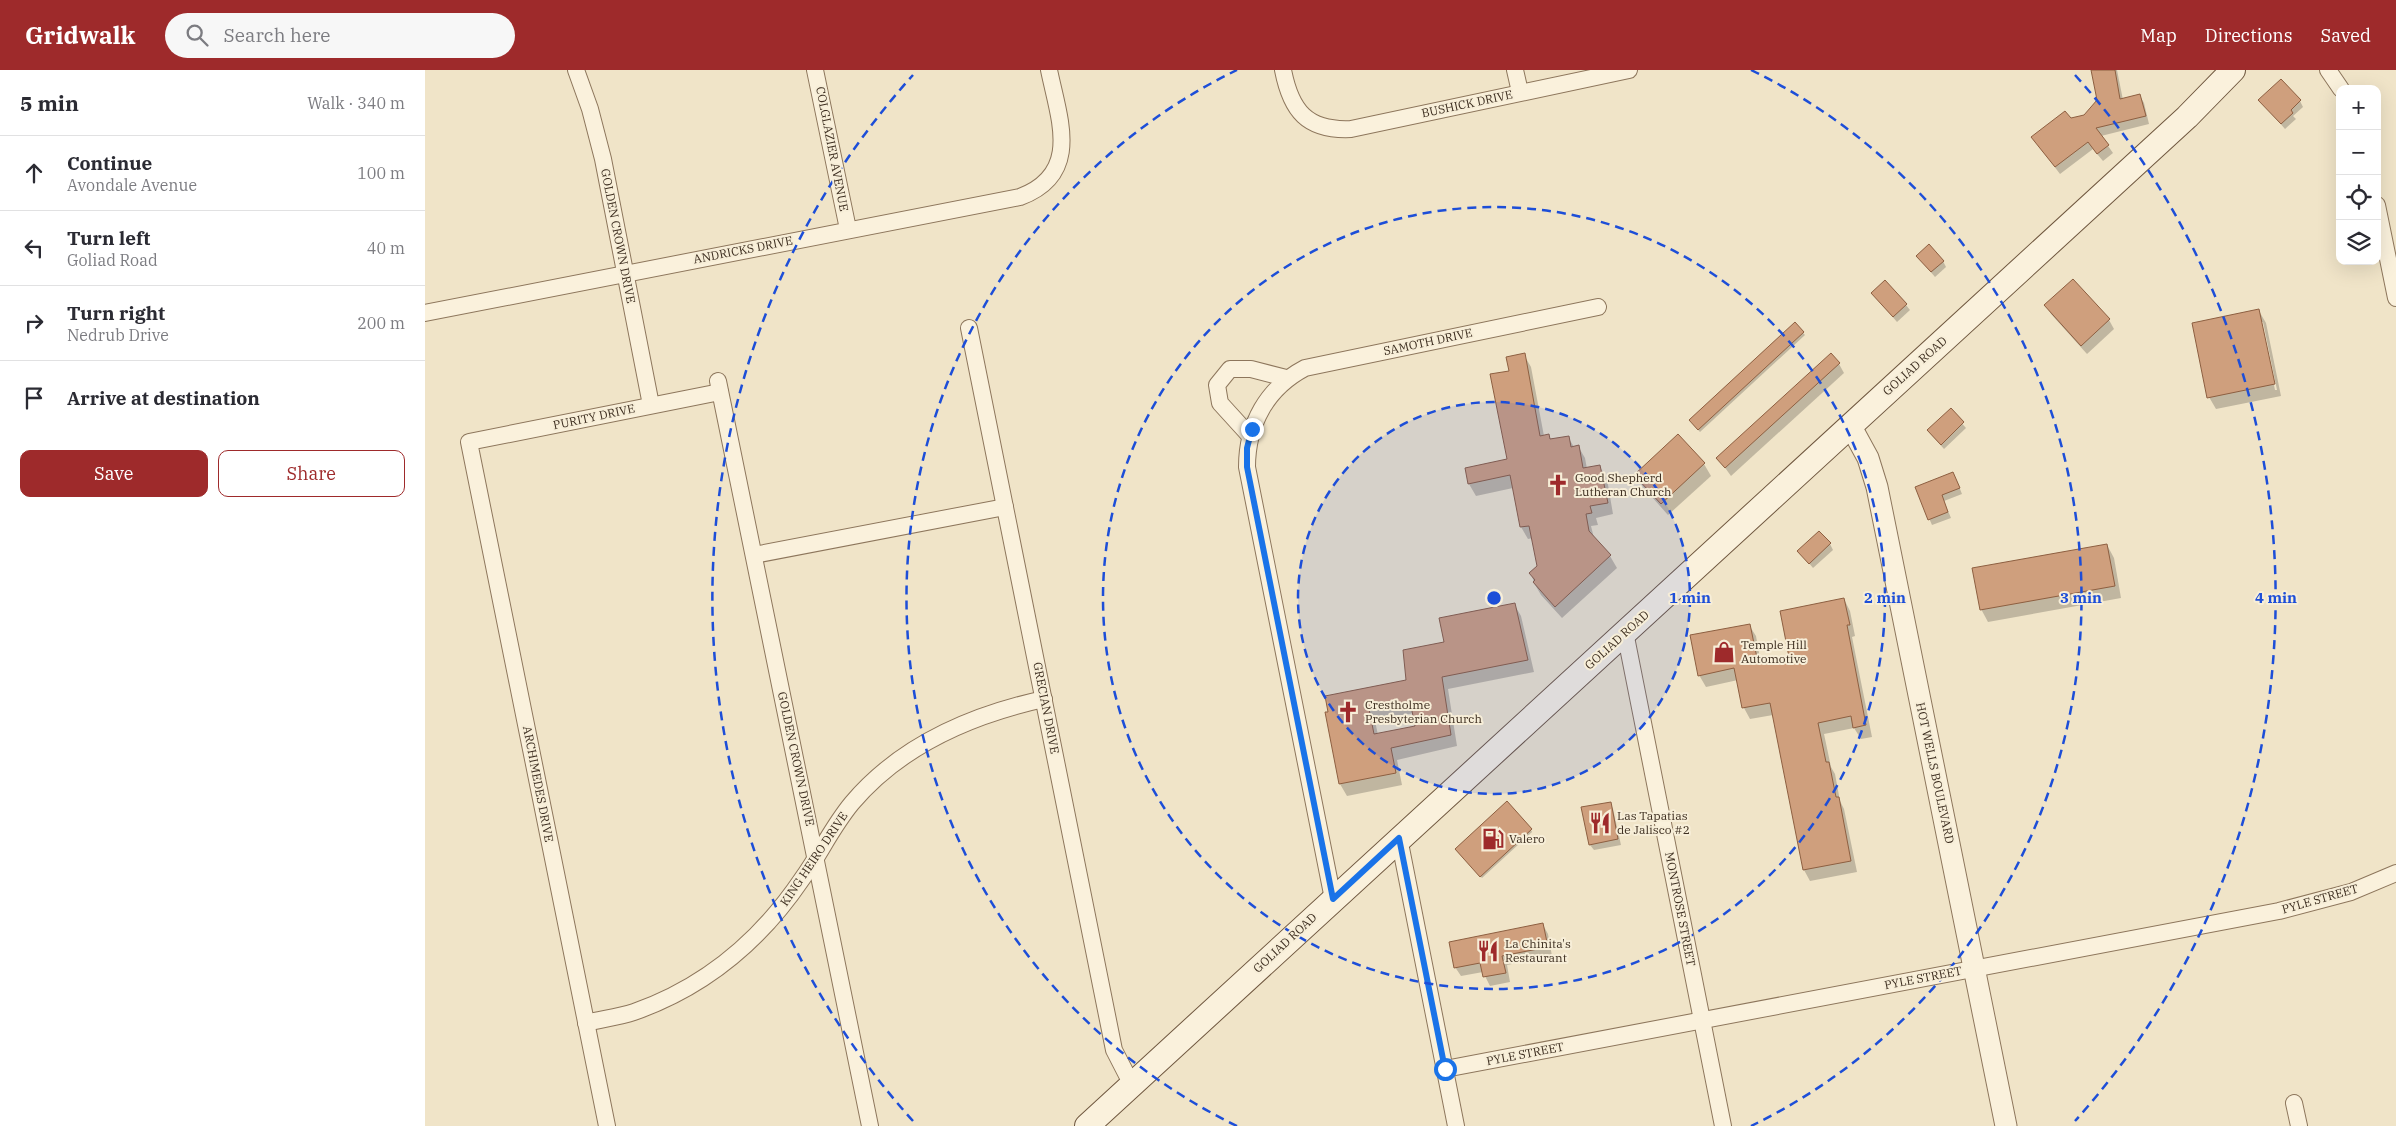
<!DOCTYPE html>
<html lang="en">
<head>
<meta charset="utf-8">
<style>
	:root { --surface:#fff; --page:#f7f7f7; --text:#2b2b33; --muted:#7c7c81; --line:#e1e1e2; --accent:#9e2a2b }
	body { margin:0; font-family:"IBM Plex Serif",serif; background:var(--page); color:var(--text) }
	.controls { position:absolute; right:15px; top:15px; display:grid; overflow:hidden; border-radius:10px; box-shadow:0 5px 20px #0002 }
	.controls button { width:45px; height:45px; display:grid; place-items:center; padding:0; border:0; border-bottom:1px solid var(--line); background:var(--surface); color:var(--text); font:25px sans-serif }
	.stop { position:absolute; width:15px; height:15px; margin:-11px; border:4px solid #1a73e8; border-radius:50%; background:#fff }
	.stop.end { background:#1a73e8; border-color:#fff; box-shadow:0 1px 5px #0008 }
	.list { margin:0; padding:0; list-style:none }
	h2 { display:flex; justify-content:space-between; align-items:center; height:65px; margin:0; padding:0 20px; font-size:21px }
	h2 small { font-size:16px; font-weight:400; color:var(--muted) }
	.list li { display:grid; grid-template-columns:32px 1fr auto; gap:15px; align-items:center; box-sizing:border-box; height:75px; padding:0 20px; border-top:1px solid var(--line) }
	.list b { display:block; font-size:19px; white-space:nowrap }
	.list p { margin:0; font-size:16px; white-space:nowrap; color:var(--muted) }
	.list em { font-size:16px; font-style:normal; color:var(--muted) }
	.actions { display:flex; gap:10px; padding:15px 20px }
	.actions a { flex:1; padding:11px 0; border:1px solid var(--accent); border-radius:10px; text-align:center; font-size:18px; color:var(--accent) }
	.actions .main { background:var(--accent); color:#fff }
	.icon { flex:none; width:28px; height:28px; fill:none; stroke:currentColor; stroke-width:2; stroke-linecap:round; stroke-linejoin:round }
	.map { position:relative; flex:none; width:1971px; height:1056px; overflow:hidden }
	header { display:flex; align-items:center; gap:30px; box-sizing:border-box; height:70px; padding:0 25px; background:var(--accent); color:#fff }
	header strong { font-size:24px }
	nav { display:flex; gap:28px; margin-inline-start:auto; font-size:18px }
	.search { width:350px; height:45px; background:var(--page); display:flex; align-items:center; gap:12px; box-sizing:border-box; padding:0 18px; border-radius:28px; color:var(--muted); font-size:19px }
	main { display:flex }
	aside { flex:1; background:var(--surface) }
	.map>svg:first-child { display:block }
	.shadow { fill:#0003; fill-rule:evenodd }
	.building { fill:#cf9f7d; stroke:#8d5f41; fill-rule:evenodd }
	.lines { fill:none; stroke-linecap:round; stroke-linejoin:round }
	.minor-casing { stroke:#8d765c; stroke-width:18 }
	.tertiary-casing { stroke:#8d765c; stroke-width:23 }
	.secondary-casing { stroke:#6f573f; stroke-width:26 }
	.minor { stroke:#faf1dc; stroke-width:16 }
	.tertiary { stroke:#faf1dc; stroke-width:21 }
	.secondary { stroke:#faf1dc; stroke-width:24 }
	.route { stroke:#1a73e8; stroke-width:6 }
	.ring { fill:none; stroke:#1d4ed8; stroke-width:2.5; stroke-dasharray:9 6 }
	.labels { text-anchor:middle; stroke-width:4; stroke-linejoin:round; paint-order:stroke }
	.street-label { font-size:12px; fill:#3d2e20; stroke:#f7eed8 }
	.poi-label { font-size:12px; fill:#3d2e20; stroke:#f7eed8; text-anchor:start }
	.centre { fill:#1d4ed8; stroke:#f7eed8; stroke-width:2.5 }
	.ring-label { font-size:15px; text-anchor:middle; font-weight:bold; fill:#1d4ed8; stroke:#f7eed8; stroke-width:4; stroke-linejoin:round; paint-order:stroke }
</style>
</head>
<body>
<header>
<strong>Gridwalk</strong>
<div class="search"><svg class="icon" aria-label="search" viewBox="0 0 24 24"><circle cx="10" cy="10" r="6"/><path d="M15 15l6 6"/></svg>Search here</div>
<nav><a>Map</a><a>Directions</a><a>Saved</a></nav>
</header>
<main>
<aside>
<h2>5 min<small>Walk · 340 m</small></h2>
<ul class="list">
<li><svg class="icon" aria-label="ahead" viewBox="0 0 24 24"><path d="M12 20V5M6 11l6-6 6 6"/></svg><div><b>Continue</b><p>Avondale Avenue</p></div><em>100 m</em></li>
<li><svg class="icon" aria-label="left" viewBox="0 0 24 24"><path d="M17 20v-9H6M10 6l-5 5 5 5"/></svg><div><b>Turn left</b><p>Goliad Road</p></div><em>40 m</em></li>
<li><svg class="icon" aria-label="right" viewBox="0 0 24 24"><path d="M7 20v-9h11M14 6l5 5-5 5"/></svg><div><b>Turn right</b><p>Nedrub Drive</p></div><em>200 m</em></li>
<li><svg class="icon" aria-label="arrive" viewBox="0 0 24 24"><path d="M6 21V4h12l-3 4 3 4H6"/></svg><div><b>Arrive at destination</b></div></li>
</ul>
<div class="actions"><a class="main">Save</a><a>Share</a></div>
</aside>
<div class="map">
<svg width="1971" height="1056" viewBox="0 0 1971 1056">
	<rect width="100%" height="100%" fill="#f0e4c8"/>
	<!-- shadow -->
	<g class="shadow">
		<path d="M1667,0H1692L1698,30L1715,26L1719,33L1724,54L1676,66L1688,83L1678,91L1668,79L1635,104L1613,75L1645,49L1659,46L1673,30Z"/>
		<path d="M1835,30L1875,31L1878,37L1868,46L1871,49L1860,59Z"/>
		<path d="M1492,186L1518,191L1521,197L1510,207Z"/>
		<path d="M1447,223L1481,235L1485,240L1472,252Z"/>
		<path d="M1621,235L1684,250L1689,259L1662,284L1626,244Z"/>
		<path d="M1834,241L1841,253L1856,326L1791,339L1784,327ZM1836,252H1838L1852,320H1850Z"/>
		<path d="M1370,254L1380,265L1275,362L1267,353Z"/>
		<path d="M1099,285L1106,297L1119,366L1123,365L1126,370L1143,367L1149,377L1153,376L1160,388L1162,399L1175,397L1182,409L1188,444L1171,448L1173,455L1166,456L1169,468L1185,486L1192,498L1137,548L1116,525L1109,513L1106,503L1113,496L1108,468L1103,469L1096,457L1088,418L1051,426L1044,414L1041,399L1083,390L1085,302Z"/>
		<path d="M1414,294L1419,303L1306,406L1293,388Z"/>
		<path d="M1525,340L1541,358L1519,379L1503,361Z"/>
		<path d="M1279,394L1286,406L1243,445L1218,417L1211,405Z"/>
		<path d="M1531,409L1537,424L1519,431L1526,448L1507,455L1491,418Z"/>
		<path d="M1405,474L1408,480L1388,498L1374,481Z"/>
		<path d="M1682,475L1689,488L1696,528L1563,552L1556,539Z"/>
		<path d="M1419,529L1425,541L1430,566L1427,567L1447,667L1436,669L1429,658L1399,664L1406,697L1410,704L1415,731L1419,739L1432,802L1385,811L1379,800L1348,645L1325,649L1319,638L1313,610L1281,617L1274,605L1324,555L1331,566L1336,594L1365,588Z"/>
		<path d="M1089,534L1096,546L1109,602L1023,619L1032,676L972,690L977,715L922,726L915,714L901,643L982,611L1020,573ZM989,643L991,657L953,665L950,651Z"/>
		<path d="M1185,733L1188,739L1196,775L1169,780L1165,775Z"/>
		<path d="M1106,760L1107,762L1057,808L1033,782Z"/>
		<path d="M1118,855L1123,864L1127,886L1082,895L1085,912L1065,916L1058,902L1036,906L1030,897Z"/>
	</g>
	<!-- building -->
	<g class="building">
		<path d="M1666,0H1690L1695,29L1715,24L1721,46L1671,58L1684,75L1672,84L1663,72L1630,97L1606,67L1640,41L1646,48L1659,45L1672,30Z"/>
		<path d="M1856,9L1876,30L1866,40L1868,43L1856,54L1833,30Z"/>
		<path d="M1504,174L1519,191L1506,202L1491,186Z"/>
		<path d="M1648,209L1685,249L1656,276L1619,235Z"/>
		<path d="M1460,210L1482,234L1468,247L1446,223Z"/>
		<path d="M1834,239L1850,314L1782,328L1767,253Z"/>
		<path d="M1370,252L1379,262L1273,360L1264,350Z"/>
		<path d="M1100,283L1115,366L1124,364L1125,369L1144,366L1146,377L1154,375L1158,398L1175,395L1183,433L1165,436L1167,443L1161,444L1164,461L1186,485L1130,537L1108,512L1110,510L1104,503L1112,496L1104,456L1095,457L1085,405L1043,414L1040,398L1082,389L1065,304L1084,301L1081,287Z"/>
		<path d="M1406,283L1415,293L1300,398L1291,388Z"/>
		<path d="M1526,338L1539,352L1516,375L1502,360Z"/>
		<path d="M1253,364L1280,393L1236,434L1209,405Z"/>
		<path d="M1528,402L1535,418L1517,425L1523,442L1503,450L1490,417Z"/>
		<path d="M1394,461L1406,473L1384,494L1372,481Z"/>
		<path d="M1682,474L1690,516L1555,540L1547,498Z"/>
		<path d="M1419,528L1425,555H1422L1441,655L1428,658L1426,646L1393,653L1401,692H1404L1411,727H1414L1426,791L1378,800L1345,633L1317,638L1309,598L1273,606L1265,565L1325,554L1333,593L1364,587L1355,541Z"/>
		<path d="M1090,533L1103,590L1017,607L1026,665L966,678L971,703L914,714L900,642H903L900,626L981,610L978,580L1019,572L1014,548ZM985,631L990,656L949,664L944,639Z"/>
		<path d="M1082,731L1107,759L1055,807L1030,779Z"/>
		<path d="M1186,732L1193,769L1164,775L1156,737Z"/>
		<path d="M1118,853L1123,877L1077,886L1081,903L1058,907L1055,893L1029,898L1024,872Z"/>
	</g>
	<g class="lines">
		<!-- minor casing -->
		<g class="minor-casing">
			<g id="minor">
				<path d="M151,0L165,39L178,89L226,335"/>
				<path d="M390,0L423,159"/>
				<path d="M858,0C866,41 882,61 926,59L1204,0"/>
				<path d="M1090,0L1095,22"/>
				<path d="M1903,0L1916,19"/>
				<path d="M1952,135L1971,228"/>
				<path d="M0,243L595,127C657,104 634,49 624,0"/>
				<path d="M544,258L689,980L707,1015"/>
				<path d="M293,311L445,1056"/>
				<path d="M825,366L795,333L792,315L805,299H826L861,308"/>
				<path d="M329,485L580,437"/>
				<path d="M1200,562L1298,1056"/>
				<path d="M974,768L1031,1056"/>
				<path d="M908,829L822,397C822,354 842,318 880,298L1173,237"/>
				<path d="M161,953C177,949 194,947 209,942C280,917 335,871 377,809C395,784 407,757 427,733C476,675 546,645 619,629"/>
				<path d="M1020,999L1854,841L1926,822L1971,803"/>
				<path d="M1869,1033L1874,1056"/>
				<path d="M182,1056L44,372L295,322"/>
			</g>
		</g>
		<!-- tertiary casing -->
		<g class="tertiary-casing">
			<path id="tertiary" d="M1425,355L1443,388L1452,417L1581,1056"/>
		</g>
		<!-- secondary casing -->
		<g class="secondary-casing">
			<path id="secondary" d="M662,1056L1762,47L1808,0"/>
		</g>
		<!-- minor -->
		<use href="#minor" class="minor"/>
		<!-- tertiary -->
		<use href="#tertiary" class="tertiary"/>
		<!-- secondary -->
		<use href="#secondary" class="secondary"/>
	</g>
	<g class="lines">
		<!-- route -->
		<path class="route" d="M827,359L822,378V397L908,829L974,768L1020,999"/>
	</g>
	<!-- distance rings -->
	<circle cx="1069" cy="528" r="196" fill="#1d4ed8" fill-opacity=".12"/>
	<g class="ring">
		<circle cx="1069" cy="528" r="196"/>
		<circle cx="1069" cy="528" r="391"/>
		<path d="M812 1056A587 587 0 0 1 812 0M1326 0A587 587 0 0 1 1326 1056"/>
		<path d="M488 1051A782 782 0 0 1 488 5M1650 5A782 782 0 0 1 1650 1051"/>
	</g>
	<!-- icons -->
	<defs>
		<g id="church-bare" transform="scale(1.725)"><path d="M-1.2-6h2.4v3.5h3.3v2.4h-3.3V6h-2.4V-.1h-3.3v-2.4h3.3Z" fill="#9e2a2b" stroke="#f7eed8" stroke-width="2.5" paint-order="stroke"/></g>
		<g id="shop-bare" transform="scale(1.725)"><path d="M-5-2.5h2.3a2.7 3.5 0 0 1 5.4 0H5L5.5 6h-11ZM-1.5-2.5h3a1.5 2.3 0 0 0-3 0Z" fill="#9e2a2b" stroke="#f7eed8" stroke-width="2.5" paint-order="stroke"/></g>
		<g id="restaurant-bare" transform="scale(1.725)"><path d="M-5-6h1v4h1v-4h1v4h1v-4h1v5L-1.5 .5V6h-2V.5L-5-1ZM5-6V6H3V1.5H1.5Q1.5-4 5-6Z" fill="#9e2a2b" stroke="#f7eed8" stroke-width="2.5" paint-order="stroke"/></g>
		<g id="fuel-bare" transform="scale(1.725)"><path d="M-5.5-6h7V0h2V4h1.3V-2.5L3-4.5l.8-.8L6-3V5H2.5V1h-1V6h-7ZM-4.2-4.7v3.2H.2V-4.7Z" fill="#9e2a2b" stroke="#f7eed8" stroke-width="2.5" paint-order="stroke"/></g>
	</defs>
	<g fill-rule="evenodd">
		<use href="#church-bare" x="1133" y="415"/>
		<use href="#shop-bare" x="1299" y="582"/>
		<use href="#church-bare" x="923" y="642"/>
		<use href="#restaurant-bare" x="1175" y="753"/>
		<use href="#fuel-bare" x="1068" y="769"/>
		<use href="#restaurant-bare" x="1063" y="881"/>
	</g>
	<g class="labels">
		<!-- street labels -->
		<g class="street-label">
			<text transform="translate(1042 34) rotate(-12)" y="4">BUSHICK DRIVE</text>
			<text transform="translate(407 79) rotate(79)" y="4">COLGLAZIER AVENUE</text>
			<text transform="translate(193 166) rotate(79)" y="4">GOLDEN CROWN DRIVE</text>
			<text transform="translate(318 180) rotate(-11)" y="4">ANDRICKS DRIVE</text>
			<text transform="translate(1003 272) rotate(-12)" y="4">SAMOTH DRIVE</text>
			<text transform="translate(1490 296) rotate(-42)" y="4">GOLIAD ROAD</text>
			<text transform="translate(169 347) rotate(-12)" y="4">PURITY DRIVE</text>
			<text transform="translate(1192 570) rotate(-42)" y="4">GOLIAD ROAD</text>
			<text transform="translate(621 638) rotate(79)" y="4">GRECIAN DRIVE</text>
			<text transform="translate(371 689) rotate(78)" y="4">GOLDEN CROWN DRIVE</text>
			<text transform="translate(1510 703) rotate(78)" y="4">HOT WELLS BOULEVARD</text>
			<text transform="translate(113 714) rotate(79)" y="4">ARCHIMEDES DRIVE</text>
			<text transform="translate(389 789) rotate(-56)" y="4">KING HEIRO DRIVE</text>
			<text transform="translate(1895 829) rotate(-16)" y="4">PYLE STREET</text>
			<text transform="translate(1255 839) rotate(79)" y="4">MONTROSE STREET</text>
			<text transform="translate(860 873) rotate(-43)" y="4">GOLIAD ROAD</text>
			<text transform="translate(1498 908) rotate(-11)" y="4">PYLE STREET</text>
			<text transform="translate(1100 984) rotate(-11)" y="4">PYLE STREET</text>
		</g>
		<!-- poi labels -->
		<g class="poi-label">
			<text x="1150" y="412">Good Shepherd<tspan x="1150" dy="14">Lutheran Church</tspan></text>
			<text x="1316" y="579">Temple Hill<tspan x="1316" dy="14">Automotive</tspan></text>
			<text x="940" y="639">Crestholme<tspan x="940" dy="14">Presbyterian Church</tspan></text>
			<text x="1192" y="750">Las Tapatias<tspan x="1192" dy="14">de Jalisco #2</tspan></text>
			<text x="1084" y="773">Valero</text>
			<text x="1080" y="878">La Chinita's<tspan x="1080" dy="14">Restaurant</tspan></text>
		</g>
	</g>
	<circle cx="1069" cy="528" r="8" class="centre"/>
	<g class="ring-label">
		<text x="1265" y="533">1 min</text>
		<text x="1460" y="533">2 min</text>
		<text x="1656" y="533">3 min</text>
		<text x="1851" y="533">4 min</text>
	</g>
</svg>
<div class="controls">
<button>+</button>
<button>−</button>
<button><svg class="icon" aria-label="locate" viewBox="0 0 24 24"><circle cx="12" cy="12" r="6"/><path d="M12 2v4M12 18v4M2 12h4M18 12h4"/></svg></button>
<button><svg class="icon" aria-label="layers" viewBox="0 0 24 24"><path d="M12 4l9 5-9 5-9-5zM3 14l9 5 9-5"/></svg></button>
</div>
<div class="stop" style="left:1020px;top:999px"></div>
<div class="stop end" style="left:827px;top:359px"></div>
</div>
</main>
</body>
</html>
